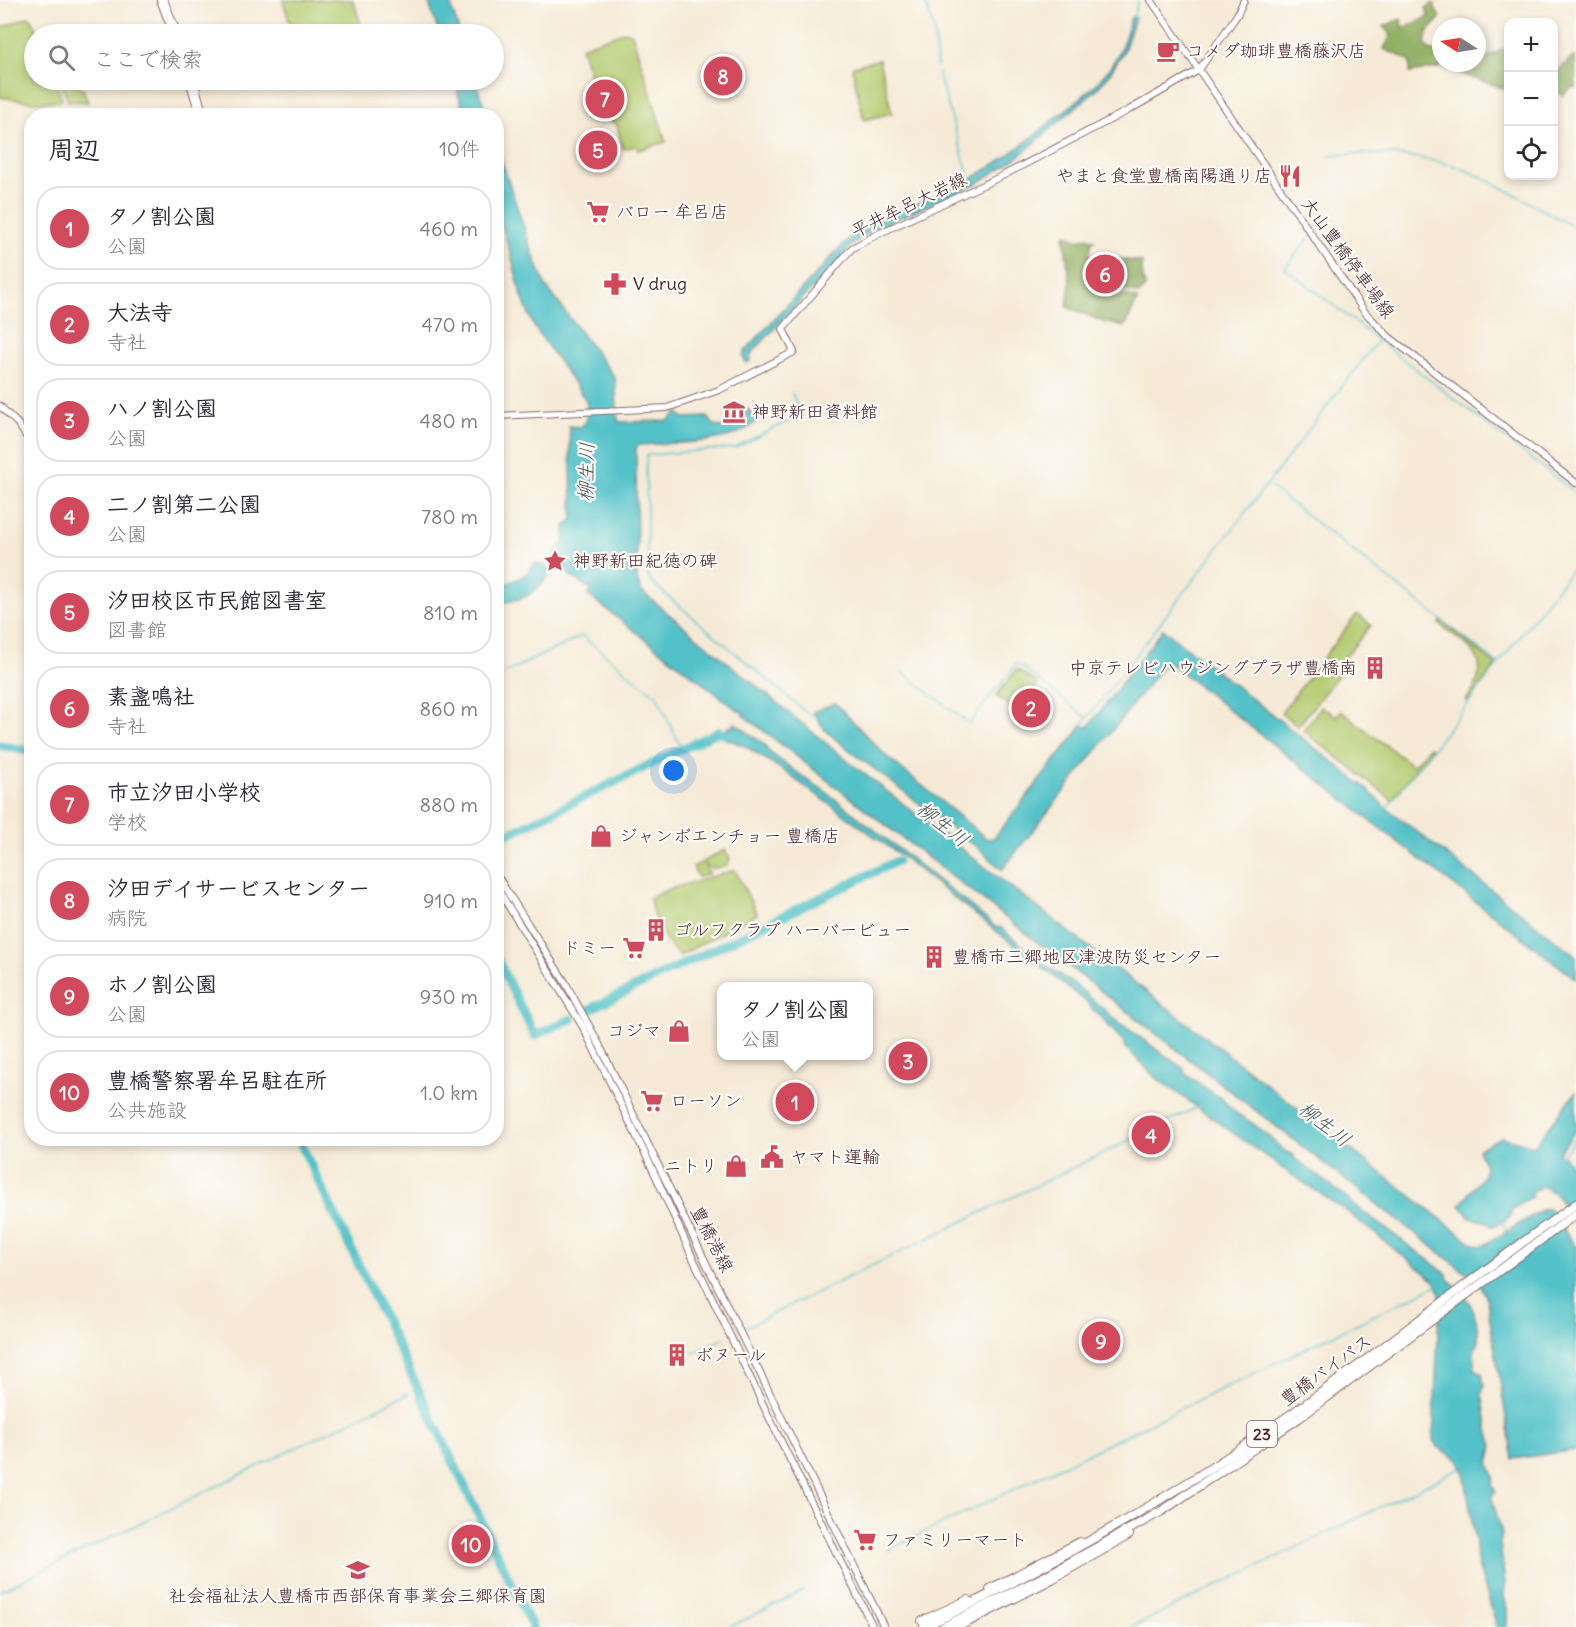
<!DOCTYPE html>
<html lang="ja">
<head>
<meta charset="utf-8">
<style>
	:root { --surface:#fff; --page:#f2f2f3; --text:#2b2b33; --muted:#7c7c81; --line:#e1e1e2; --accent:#d1495b }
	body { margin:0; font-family:Delius,"Klee One",sans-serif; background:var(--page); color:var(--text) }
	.controls { position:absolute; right:18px; top:18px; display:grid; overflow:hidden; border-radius:12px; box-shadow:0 3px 9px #0003 }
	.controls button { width:54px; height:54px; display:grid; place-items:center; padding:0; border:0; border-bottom:2px solid var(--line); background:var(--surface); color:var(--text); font:30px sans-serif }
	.compass { position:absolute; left:1432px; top:18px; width:54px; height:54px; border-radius:50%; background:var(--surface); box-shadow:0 3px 9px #0003; rotate:282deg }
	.you { position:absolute; left:674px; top:771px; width:21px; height:21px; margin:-15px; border:4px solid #fff; border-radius:50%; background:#1a73e8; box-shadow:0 0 0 9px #1a73e833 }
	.badge { display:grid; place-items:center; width:39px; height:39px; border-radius:50%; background:var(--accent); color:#fff; font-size:20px; font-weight:700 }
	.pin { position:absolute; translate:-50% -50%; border:3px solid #fff; box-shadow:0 2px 6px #0006 }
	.popup { position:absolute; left:717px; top:982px; width:156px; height:78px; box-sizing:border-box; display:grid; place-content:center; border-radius:12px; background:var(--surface); filter:drop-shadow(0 2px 4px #0005); font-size:20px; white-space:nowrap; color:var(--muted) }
	.popup b { font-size:22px; color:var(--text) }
	.popup::after { content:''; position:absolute; left:50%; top:100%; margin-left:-12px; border:12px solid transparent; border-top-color:var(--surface) }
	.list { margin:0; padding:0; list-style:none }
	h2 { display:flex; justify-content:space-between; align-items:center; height:78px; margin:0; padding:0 24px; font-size:26px }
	h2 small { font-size:20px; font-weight:400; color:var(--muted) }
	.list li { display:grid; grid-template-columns:39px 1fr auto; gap:18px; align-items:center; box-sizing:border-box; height:84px; margin:0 12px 12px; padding:0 12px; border:2px solid var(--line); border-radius:24px }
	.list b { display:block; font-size:22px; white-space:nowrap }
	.list p { margin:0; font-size:20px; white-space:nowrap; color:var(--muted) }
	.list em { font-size:20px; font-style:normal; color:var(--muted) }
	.icon { flex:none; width:33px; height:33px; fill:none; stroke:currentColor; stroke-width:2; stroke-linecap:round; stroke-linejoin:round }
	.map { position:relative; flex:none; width:1576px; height:1627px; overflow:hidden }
	.search { position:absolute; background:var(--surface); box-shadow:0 3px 9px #0003; left:24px; top:24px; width:480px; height:66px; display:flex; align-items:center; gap:15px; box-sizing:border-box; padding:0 21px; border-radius:33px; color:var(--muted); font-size:22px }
	.panel { position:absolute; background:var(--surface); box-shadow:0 3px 9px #0003; left:24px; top:108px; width:480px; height:1038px; border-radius:24px }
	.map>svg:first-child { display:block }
	.green { fill:#b4cb6f; stroke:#7f754d; stroke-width:1.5 }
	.forest { fill:#8faf62; stroke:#6c6746; stroke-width:1.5 }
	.water { fill:#53c2c8; stroke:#4e707a; stroke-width:1.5 }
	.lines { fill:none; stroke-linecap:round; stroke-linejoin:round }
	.stream { stroke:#53c2c8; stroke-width:1.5 }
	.river { stroke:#53c2c8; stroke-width:9 }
	.major-casing { stroke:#866667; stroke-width:8 }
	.highway-casing { stroke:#866667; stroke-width:10 }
	.major { stroke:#fff; stroke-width:6 }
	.highway { stroke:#fff; stroke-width:8 }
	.labels { text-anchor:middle; stroke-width:4.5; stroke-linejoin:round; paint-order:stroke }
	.shield { fill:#fdfcf7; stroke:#806168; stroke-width:1.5 }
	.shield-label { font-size:16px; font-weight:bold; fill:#4a1f2b }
	.poi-label { font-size:18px; fill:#4a1f2b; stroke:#fdfcf7; text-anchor:start }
	.street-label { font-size:18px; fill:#4a1f2b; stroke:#fdfcf7 }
	.water-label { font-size:20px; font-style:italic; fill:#4d5862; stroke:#fdfcf7 }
</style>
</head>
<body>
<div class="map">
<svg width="1576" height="1627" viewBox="0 0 1576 1627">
	<rect width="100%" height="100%" fill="#fdfcf7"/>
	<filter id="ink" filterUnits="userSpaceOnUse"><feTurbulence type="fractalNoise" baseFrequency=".0167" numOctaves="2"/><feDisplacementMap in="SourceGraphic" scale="12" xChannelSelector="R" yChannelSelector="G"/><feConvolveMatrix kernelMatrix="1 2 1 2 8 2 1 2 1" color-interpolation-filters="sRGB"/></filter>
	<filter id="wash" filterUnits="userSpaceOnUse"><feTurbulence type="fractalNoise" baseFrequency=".008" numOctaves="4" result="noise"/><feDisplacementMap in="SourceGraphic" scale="24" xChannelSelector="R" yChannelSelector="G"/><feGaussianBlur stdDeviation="1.35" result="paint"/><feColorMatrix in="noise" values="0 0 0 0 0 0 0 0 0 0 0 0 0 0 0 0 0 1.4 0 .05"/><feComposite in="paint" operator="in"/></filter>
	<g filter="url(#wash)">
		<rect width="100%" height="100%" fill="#f6ead6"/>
		<!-- green -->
		<g class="green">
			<path d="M283,0H353L364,34H293Z"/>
			<path d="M28,17L31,18L38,34H34V80H55L62,99L60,101L33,102L0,97V28Z"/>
			<path d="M626,31L632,34L666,142L638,150L636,146L623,149L617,125L602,114L581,47Z"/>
			<path d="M877,60H879L892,113L864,120L852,68L854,66Z"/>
			<path d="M60,80H77L81,90L83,89L88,102L68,101Z"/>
			<path d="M1357,614L1371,625L1339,665L1343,669L1298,726L1281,713Z"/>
			<path d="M1441,621L1496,665L1469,701L1466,700C1497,659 1470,648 1439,624Z"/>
			<path d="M1017,669L1038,684L1017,712L996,696Z"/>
			<path d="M1321,707L1336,716L1341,711L1413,766L1429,747L1432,749L1392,800L1303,730Z"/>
			<path d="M725,850L730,858L728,865L711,869L704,863L709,874L698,877L693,867Z"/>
			<path d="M735,870L757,914L679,956C663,939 653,921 650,898L667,890Z"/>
		</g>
		<!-- forest -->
		<g class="forest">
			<path d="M1434,3L1437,13L1441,17L1427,33L1425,44L1431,51H1441V63H1477V55L1485,58L1504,49L1508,64V90L1442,67L1410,73V61L1384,49L1391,35L1384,26L1401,19L1404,28L1429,17L1426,8Z"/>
			<path d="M1575,56L1576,88L1572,87L1563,95L1554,90V72H1557L1570,59Z"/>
			<path d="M1066,234L1078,240L1087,237L1096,241H1092L1089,255L1142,262L1143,281L1146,286L1140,294L1123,290C1118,280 1116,276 1105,272L1103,276H1099L1096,288L1099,290V293L1119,297L1123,295L1138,299L1125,327L1104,322L1067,307L1070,283L1064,237Z"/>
		</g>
		<!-- water -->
		<g class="water">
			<path d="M428,0H449L460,34H439Z"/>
			<path d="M1131,17L1135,18L1124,51L1108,76L1096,90L1018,157L978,183L876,228L856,241L751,354L750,361L746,363L743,357L746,350L848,239C883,214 925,203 963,183C996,166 1025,144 1053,120C1077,102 1102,83 1117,56C1124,44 1127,30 1131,17Z"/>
			<path d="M454,80H475L487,115H465Z"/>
			<path d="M496,144L530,246L545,285L615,378L618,422L668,421L678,412L683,418L707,417L715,426L723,427L747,409L748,411L750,410L752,415L751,417H754L756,421C734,446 673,442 639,445L636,448L637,579L641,591L849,762L1472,1243L1480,1246L1485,1245L1543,1209H1550L1576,1247V1450L1513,1459L1486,1296L1478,1282L743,715L744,713L741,712V710L739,711L588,595L592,590L569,575L554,553L565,543V527L573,519L569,426L580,427L586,422L587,404L585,399L533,325L520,291L512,258L497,210Z"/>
			<path d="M535,563L542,566L544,564L549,571V576C529,598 526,599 497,603V588L524,576Z"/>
			<path d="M1163,629L1366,788L1384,806L1576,956V979L1377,826L1167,661L1002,870L983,852L844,746L825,730L813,712L835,703L886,756L987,839L994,838L1079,730L1081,725L1088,727Z"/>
			<path d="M735,723L766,746V749C787,767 809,780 830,795C886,839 942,882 997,928L1000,927L1040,961L1078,987L1117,1021L1184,1069L1188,1076L1219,1097L1239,1115L1255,1125L1286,1152L1294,1155L1293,1157L1347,1198L1353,1204L1447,1274L1448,1280C1469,1292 1479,1317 1478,1341C1477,1348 1476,1344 1474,1350C1473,1355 1475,1363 1475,1369L1482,1373L1484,1386L1482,1394L1488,1431L1493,1446L1489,1464L1494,1476L1492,1486L1496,1491L1493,1493L1492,1499L1502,1533L1500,1543L1505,1583L1504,1596L1507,1609V1627H1497L1477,1561L1476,1544L1464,1472L1458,1459L1438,1447L1433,1440L1440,1293L1436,1282L1346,1211L1276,1164L1272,1159L1271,1160L1155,1077L1126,1048L1125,1043L1086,1002L900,855L778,767L747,747L717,735L716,732L720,729L726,731L729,726L732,728Z"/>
			<path d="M1576,1092V1130L1558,1154L1565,1157L1576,1172V1226L1555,1193L1542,1186L1531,1192L1533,1196L1511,1210V1215L1505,1221L1492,1227L1488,1222L1470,1218L1460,1205L1483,1176L1485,1166L1478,1149L1501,1137L1534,1146Z"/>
		</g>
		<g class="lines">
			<!-- stream -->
			<g class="stream">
				<path d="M924,0L934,28L937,67"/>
				<path d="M1133,19L1138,0"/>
				<path d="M938,73L968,173"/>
				<path d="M1330,156C1372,150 1436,156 1475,174C1509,189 1542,211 1576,228"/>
				<path d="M1308,239L1285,268L1576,493"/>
				<path d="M792,393L800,415L735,448L647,455L646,459L648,576L652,583L808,714L815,715"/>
				<path d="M1269,486L1497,663"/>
				<path d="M902,672L966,721"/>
				<path d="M496,677L582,636L657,696L682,750"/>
				<path d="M1088,717L1378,340"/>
				<path d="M969,724L1017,663L1087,718L1082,726"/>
				<path d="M1385,810L1576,564"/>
				<path d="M1562,1156L1576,1138"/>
				<path d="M1502,1221L1508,1233"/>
				<path d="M746,1327L1196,1108"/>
				<path d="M693,1353L724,1338"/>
				<path d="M888,1550L1439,1284"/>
				<path d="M0,1591L409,1393"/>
				<path d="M730,1627L803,1591"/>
				<path d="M1132,1627L1461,1468"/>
			</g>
			<!-- river -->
			<g class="river">
				<path d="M0,745L32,752"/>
				<path d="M496,840L719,731L726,735"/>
				<path d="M496,957L535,1036"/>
				<path d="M588,1010L897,861"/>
				<path d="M538,1034L571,1019"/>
				<path d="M298,1138L532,1627"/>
			</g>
		</g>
	</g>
	<g filter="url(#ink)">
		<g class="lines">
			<!-- major casing -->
			<g class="major-casing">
				<g id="major">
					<path d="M160,0L173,34"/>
					<path d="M164,0L178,34"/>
					<path d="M1151,0L1364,311L1388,336L1576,483"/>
					<path d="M189,80L200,116"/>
					<path d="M194,80L204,116"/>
					<path d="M0,406L18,424L32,445"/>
					<path d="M496,416L667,408L719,390L794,352L783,329L852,248L880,233L1002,176L1129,110L1199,70L1237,15L1244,0"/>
					<path d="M496,874L565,982L599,1044L884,1627"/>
					<path d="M496,886L583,1027L654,1172L691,1254L767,1413L873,1627"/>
				</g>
			</g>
			<!-- highway casing -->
			<g class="highway-casing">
				<g id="highway">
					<path d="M990,1589L1080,1542"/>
					<path d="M922,1621L968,1600"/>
					<path d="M924,1627C1048,1567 1168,1500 1281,1421C1381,1352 1476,1274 1576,1204"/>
					<path d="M943,1627L1049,1574L1162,1511L1299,1418L1576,1214"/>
					<path d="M958,1627L1052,1579L1129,1535"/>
				</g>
			</g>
			<!-- major -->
			<use href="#major" class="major"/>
			<!-- highway -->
			<use href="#highway" class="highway"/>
		</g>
	</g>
	<!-- icons -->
	<defs>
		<g id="cafe-bare" transform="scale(1.8)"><path d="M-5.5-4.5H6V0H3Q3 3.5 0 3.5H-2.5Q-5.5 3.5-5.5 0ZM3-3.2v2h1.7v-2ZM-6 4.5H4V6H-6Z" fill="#d1495b" stroke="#fdfcf7" stroke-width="2.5" paint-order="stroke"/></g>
		<g id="restaurant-bare" transform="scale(1.8)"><path d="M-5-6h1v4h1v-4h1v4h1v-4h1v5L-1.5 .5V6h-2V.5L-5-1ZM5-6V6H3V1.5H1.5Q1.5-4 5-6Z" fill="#d1495b" stroke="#fdfcf7" stroke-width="2.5" paint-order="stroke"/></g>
		<g id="supermarket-bare" transform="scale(1.8)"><path d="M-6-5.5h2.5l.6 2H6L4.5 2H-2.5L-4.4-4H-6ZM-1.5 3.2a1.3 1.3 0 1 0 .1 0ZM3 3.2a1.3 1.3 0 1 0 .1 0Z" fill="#d1495b" stroke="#fdfcf7" stroke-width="2.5" paint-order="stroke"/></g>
		<g id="pharmacy-bare" transform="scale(1.8)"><path d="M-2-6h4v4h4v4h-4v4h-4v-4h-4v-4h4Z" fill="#d1495b" stroke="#fdfcf7" stroke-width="2.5" paint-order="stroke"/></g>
		<g id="museum-bare" transform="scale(1.8)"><path d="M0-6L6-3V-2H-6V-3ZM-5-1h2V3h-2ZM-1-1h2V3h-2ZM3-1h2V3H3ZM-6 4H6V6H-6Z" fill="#d1495b" stroke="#fdfcf7" stroke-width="2.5" paint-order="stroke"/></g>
		<g id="sight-bare" transform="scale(1.8)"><path d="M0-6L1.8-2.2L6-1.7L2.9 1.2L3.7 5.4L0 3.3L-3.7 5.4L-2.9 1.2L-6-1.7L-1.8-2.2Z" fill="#d1495b" stroke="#fdfcf7" stroke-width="2.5" paint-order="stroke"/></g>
		<g id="building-bare" transform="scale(1.8)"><path d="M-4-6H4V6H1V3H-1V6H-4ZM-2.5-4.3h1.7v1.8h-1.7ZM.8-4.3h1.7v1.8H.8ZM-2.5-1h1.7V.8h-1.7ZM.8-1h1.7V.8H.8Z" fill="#d1495b" stroke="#fdfcf7" stroke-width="2.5" paint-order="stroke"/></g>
		<g id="shop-bare" transform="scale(1.8)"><path d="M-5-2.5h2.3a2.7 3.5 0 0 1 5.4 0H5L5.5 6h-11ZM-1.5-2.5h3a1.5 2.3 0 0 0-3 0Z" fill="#d1495b" stroke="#fdfcf7" stroke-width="2.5" paint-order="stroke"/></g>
		<g id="civic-bare" transform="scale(1.8)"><path d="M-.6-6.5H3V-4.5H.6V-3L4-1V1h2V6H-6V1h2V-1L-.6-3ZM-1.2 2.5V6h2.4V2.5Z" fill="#d1495b" stroke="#fdfcf7" stroke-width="2.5" paint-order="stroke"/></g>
		<g id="school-bare" transform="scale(1.8)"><path d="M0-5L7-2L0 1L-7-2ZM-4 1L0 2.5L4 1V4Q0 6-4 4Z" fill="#d1495b" stroke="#fdfcf7" stroke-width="2.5" paint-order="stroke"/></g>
	</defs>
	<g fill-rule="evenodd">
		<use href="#cafe-bare" x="1168" y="51"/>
		<use href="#restaurant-bare" x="1290" y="176"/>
		<use href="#supermarket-bare" x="598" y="212"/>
		<use href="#pharmacy-bare" x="615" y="284"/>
		<use href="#museum-bare" x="734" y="412"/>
		<use href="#sight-bare" x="555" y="561"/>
		<use href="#building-bare" x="1375" y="668"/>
		<use href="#shop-bare" x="601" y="836"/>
		<use href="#building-bare" x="656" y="930"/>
		<use href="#supermarket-bare" x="634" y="948"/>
		<use href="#building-bare" x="934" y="957"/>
		<use href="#shop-bare" x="679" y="1031"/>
		<use href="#supermarket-bare" x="652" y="1101"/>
		<use href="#civic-bare" x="772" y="1157"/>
		<use href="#shop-bare" x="736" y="1166"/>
		<use href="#building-bare" x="677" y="1355"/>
		<use href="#supermarket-bare" x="865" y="1540"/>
		<use href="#school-bare" x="358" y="1570"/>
	</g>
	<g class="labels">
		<!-- shield labels -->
		<rect class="shield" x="1247" y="1421" width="30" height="26" rx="4.5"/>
		<g class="shield-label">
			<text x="1262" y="1440">23</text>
		</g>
		<!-- poi labels -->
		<g class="poi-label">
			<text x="1186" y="57">コメダ珈琲豊橋藤沢店</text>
			<text x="1272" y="182" text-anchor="end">やまと食堂豊橋南陽通り店</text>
			<text x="616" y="218">バロー 牟呂店</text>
			<text x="633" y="290">V drug</text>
			<text x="752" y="418">神野新田資料館</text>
			<text x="573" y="567">神野新田紀徳の碑</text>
			<text x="1357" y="674" text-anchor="end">中京テレビハウジングプラザ豊橋南</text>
			<text x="619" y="842">ジャンボエンチョー 豊橋店</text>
			<text x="674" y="936">ゴルフクラブ ハーバービュー</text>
			<text x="616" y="954" text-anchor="end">ドミー</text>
			<text x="952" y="963">豊橋市三郷地区津波防災センター</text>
			<text x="661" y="1037" text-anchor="end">コジマ</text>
			<text x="670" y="1107">ローソン</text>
			<text x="790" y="1163">ヤマト運輸</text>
			<text x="718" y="1172" text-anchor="end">ニトリ</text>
			<text x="695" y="1361">ボヌール</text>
			<text x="883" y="1546">ファミリーマート</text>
			<text x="358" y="1602" text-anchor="middle">社会福祉法人豊橋市西部保育事業会三郷保育園</text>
		</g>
		<!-- street labels -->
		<g class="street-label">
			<text transform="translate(909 205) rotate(-26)" y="6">平井牟呂大岩線</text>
			<text transform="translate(1348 258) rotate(54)" y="6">大山豊橋停車場線</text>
			<text transform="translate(712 1239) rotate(63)" y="6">豊橋港線</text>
			<text transform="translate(1326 1370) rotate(-36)" y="6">豊橋バイパス</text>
		</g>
		<!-- water labels -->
		<g class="water-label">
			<text transform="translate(586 472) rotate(-88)" y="7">柳生川</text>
			<text transform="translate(943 824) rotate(38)" y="7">柳生川</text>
			<text transform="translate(1325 1124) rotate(38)" y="7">柳生川</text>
		</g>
	</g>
</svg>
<div class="controls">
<button>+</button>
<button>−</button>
<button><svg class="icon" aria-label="locate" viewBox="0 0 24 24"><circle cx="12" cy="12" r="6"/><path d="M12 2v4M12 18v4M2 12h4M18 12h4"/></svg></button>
</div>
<svg class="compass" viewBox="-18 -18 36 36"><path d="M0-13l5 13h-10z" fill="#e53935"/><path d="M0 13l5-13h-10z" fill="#7c7c81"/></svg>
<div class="you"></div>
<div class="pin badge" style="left:795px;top:1102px">1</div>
<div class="popup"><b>タノ割公園</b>公園</div>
<div class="pin badge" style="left:1031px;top:708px">2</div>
<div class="pin badge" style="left:908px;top:1061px">3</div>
<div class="pin badge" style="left:1151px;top:1135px">4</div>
<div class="pin badge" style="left:598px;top:150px">5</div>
<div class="pin badge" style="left:1105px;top:274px">6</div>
<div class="pin badge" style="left:605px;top:99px">7</div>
<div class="pin badge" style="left:723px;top:76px">8</div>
<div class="pin badge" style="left:1101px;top:1341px">9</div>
<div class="pin badge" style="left:471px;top:1544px">10</div>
<div class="search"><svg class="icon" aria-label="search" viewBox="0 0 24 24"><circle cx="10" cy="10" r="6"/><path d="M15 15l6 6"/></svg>ここで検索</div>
<section class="panel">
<h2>周辺<small>10件</small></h2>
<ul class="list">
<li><span class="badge">1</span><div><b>タノ割公園</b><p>公園</p></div><em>460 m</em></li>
<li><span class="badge">2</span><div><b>大法寺</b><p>寺社</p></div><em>470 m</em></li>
<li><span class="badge">3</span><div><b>ハノ割公園</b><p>公園</p></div><em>480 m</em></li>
<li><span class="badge">4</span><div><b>二ノ割第二公園</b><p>公園</p></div><em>780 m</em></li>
<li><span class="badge">5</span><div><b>汐田校区市民館図書室</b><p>図書館</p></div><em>810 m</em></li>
<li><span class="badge">6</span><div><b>素盞鳴社</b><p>寺社</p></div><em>860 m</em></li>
<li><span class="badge">7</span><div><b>市立汐田小学校</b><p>学校</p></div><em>880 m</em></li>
<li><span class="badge">8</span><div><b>汐田デイサービスセンター</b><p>病院</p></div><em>910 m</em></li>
<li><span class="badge">9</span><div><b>ホノ割公園</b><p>公園</p></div><em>930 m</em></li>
<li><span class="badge">10</span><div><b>豊橋警察署牟呂駐在所</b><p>公共施設</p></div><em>1.0 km</em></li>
</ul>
</section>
</div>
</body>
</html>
